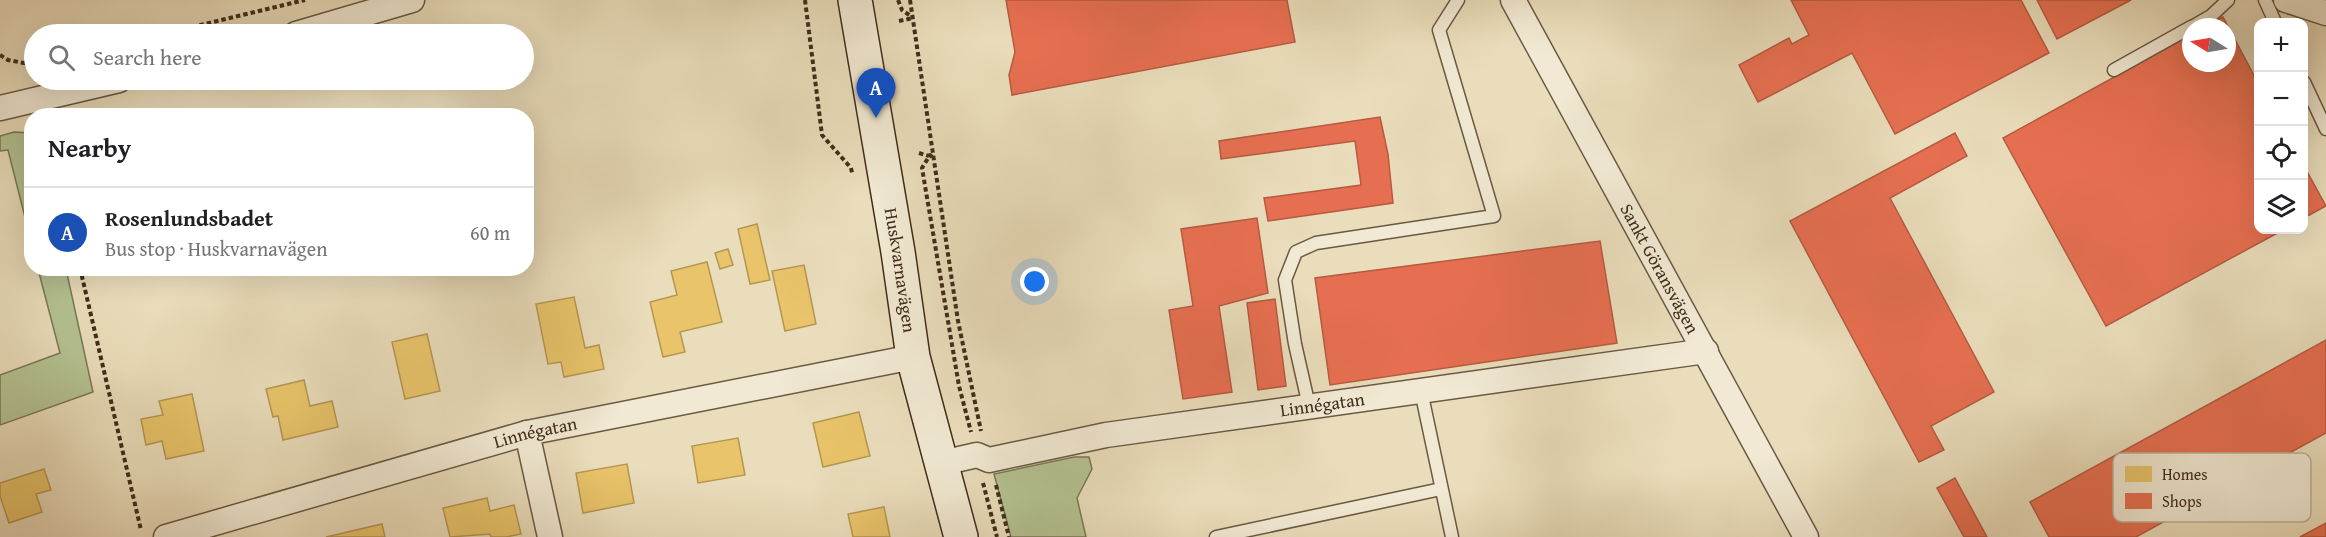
<!DOCTYPE html>
<html lang="en">
<head>
<meta charset="utf-8">
<style>
	:root { --surface:#fff; --page:#f6f6f6; --text:#202124; --muted:#757577; --line:#e0e0e0; --accent:#8f2418 }
	body { margin:0; font-family:"Gentium Book Plus",serif; background:var(--page); color:var(--text) }
	.controls { position:absolute; right:18px; top:18px; display:grid; overflow:hidden; border-radius:12px; box-shadow:0 6px 24px #0002 }
	.controls button { width:54px; height:54px; display:grid; place-items:center; padding:0; border:0; border-bottom:2px solid var(--line); background:var(--surface); color:var(--text); font:30px sans-serif }
	.compass { position:absolute; left:2182px; top:18px; width:54px; height:54px; border-radius:50%; background:var(--surface); box-shadow:0 6px 24px #0002; rotate:281deg }
	.you { position:absolute; left:1035px; top:282px; width:21px; height:21px; margin:-15px; border:4px solid #fff; border-radius:50%; background:#1a73e8; box-shadow:0 0 0 9px #1a73e833 }
	.badge { display:grid; place-items:center; width:39px; height:39px; border-radius:50%; background:var(--accent); color:#fff; font-size:20px; font-weight:700 }
	.pin { position:absolute; translate:-50% -50px; filter:drop-shadow(0 2px 3px #0008) }
	.pin::after { content:''; position:absolute; top:32px; width:21px; height:18px; background:inherit; clip-path:polygon(0 0,100% 0,50% 100%) }
	.list { margin:0; padding:0; list-style:none }
	h2 { display:flex; justify-content:space-between; align-items:center; height:78px; margin:0; padding:0 24px; font-size:26px }
	h2 small { font-size:20px; font-weight:400; color:var(--muted) }
	.list li { display:grid; grid-template-columns:39px 1fr auto; gap:18px; align-items:center; box-sizing:border-box; height:90px; padding:0 24px; border-top:2px solid var(--line) }
	.list b { display:block; font-size:22px; white-space:nowrap }
	.list p { margin:0; font-size:20px; white-space:nowrap; color:var(--muted) }
	.list em { font-size:20px; font-style:normal; color:var(--muted) }
	.icon { flex:none; width:33px; height:33px; fill:none; stroke:currentColor; stroke-width:2; stroke-linecap:round; stroke-linejoin:round }
	.map { position:relative; flex:none; width:2326px; height:537px; overflow:hidden }
	.search { position:absolute; background:var(--surface); box-shadow:0 6px 24px #0002; left:24px; top:24px; width:510px; height:66px; display:flex; align-items:center; gap:15px; box-sizing:border-box; padding:0 21px; border-radius:33px; color:var(--muted); font-size:22px }
	.panel { position:absolute; background:var(--surface); box-shadow:0 6px 24px #0002; left:24px; top:108px; width:510px; height:168px; border-radius:24px }
	.map>svg:first-child { display:block }
	.green { fill:#b4c292; stroke:#7a7856; stroke-width:1.5 }
	.homes { fill:#e9c46a; stroke:#b69752; stroke-width:1.5 }
	.shops { fill:#e76f51; stroke:#b55b41; stroke-width:1.5 }
	.lines { fill:none; stroke-linecap:round; stroke-linejoin:round }
	.lane-casing { stroke:#6a5943; stroke-width:15 }
	.street-casing { stroke:#6a5943; stroke-width:27 }
	.secondary-casing { stroke:#402d1b; stroke-width:36 }
	.path { stroke:#402d1b; stroke-width:4; stroke-dasharray:4.5 3; stroke-linecap:butt }
	.lane { stroke:#f1e9d3; stroke-width:12 }
	.street { stroke:#f1e9d3; stroke-width:24 }
	.secondary { stroke:#f1e9d3; stroke-width:33 }
	.labels { text-anchor:middle; stroke-width:6; stroke-linejoin:round; paint-order:stroke }
	.street-label { font-size:18px; fill:#402d1b; stroke:#f1e9d3 }
	.key { fill:#f1e9d3; stroke:#bcb19c; stroke-width:1.5 }
	.key-label { font-size:16px; fill:#402d1b }
</style>
</head>
<body>
<div class="map">
<svg width="2326" height="537" viewBox="0 0 2326 537">
	<rect width="100%" height="100%" fill="#eaddbb"/>
	<filter id="stains"><feTurbulence type="fractalNoise" baseFrequency=".00333" numOctaves="4"/><feColorMatrix values="0 0 0 0 .2 0 0 0 0 .09 0 0 0 0 .02 0 0 0 .5 -.17"/></filter>
	<radialGradient id="worn" r=".72"><stop offset=".6" stop-color="#630" stop-opacity="0"/><stop offset="1" stop-color="#630" stop-opacity=".3"/></radialGradient>
	<!-- green -->
	<g class="green">
		<path d="M14,132L31,133V241L8,150L0,151V136Z"/>
		<path d="M38,269H66L93,392L0,425V375L60,353Z"/>
		<path d="M1074,457H1089L1092,469L1077,498L1086,537H1011L994,474Z"/>
	</g>
	<!-- homes -->
	<g class="homes">
		<path d="M757,224L770,280L750,284L738,229Z"/>
		<path d="M728,249L733,265L720,269L715,253Z"/>
		<path d="M707,262L722,322L680,332L685,352L663,357L650,302L677,295L671,271Z"/>
		<path d="M804,265L816,324L785,331L772,271Z"/>
		<path d="M574,297L585,348L599,345L604,369L564,377L561,362L548,364L536,304Z"/>
		<path d="M427,334L440,391L405,399L392,342Z"/>
		<path d="M304,380L310,406L332,401L338,427L283,440L278,416L273,417L266,389Z"/>
		<path d="M192,394L204,451L166,459L162,441L146,445L141,419L163,415L159,401Z"/>
		<path d="M859,412L870,456L823,467L813,423Z"/>
		<path d="M738,438L745,475L698,483L692,446Z"/>
		<path d="M627,464L634,503L583,513L576,473Z"/>
		<path d="M44,469L51,490L36,494L42,512L9,523L0,496V483Z"/>
		<path d="M487,498L490,511L514,505L521,534L506,537H491L490,534L450,537L443,508Z"/>
		<path d="M884,507L890,537H853L848,514Z"/>
		<path d="M382,524L385,537H326Z"/>
	</g>
	<!-- shops -->
	<g class="shops">
		<path d="M1006,0H1287L1295,42L1012,95L1009,75L1015,52Z"/>
		<path d="M1791,0H2021L2049,53L1895,134L1852,53L1758,102L1739,65L1789,38L1792,44L1809,35Z"/>
		<path d="M2037,0H2131L2057,39Z"/>
		<path d="M2223,17L2258,83V230H2283L2106,326L2003,138L2191,35V63H2227V27H2205Z"/>
		<path d="M1380,117L1388,154L1393,203L1268,221L1264,198L1361,185L1355,141L1221,159L1219,141Z"/>
		<path d="M1955,133L1967,156L1890,198L1994,392L1931,426L1944,450L1919,462L1790,221Z"/>
		<path d="M2304,166L2326,206L2304,218Z"/>
		<path d="M1257,218L1268,293L1219,306L1232,392L1183,399L1169,310L1193,306L1181,229Z"/>
		<path d="M1600,241L1617,343L1330,385L1315,278Z"/>
		<path d="M1275,299L1286,386L1258,390L1247,303Z"/>
		<path d="M2326,340V433L2136,537H2049L2030,502Z"/>
		<path d="M1955,478L1987,537H1964L1937,488Z"/>
		<path d="M2326,523V537H2300Z"/>
	</g>
	<g class="lines">
		<!-- lane casing -->
		<g class="lane-casing">
			<g id="lane">
				<path d="M2265,0L2275,22"/>
				<path d="M2192,27L2211,16L2228,0"/>
				<path d="M2114,70L2191,27"/>
				<path d="M2304,82L2326,129"/>
				<path d="M1421,391L1452,537"/>
				<path d="M1309,406L1295,344L1285,280L1296,252L1316,243L1494,216L1439,30L1458,0"/>
				<path d="M1216,537L1441,489"/>
			</g>
		</g>
		<!-- street casing -->
		<g class="street-casing">
			<g id="street">
				<path id="s1" d="M1513,0L1806,537"/>
				<path d="M2286,0L2326,13"/>
				<path d="M296,34L412,0"/>
				<path d="M0,108L119,80"/>
				<path d="M527,433L550,537"/>
				<path id="s2" d="M942,463L977,455L989,460L1106,435L1706,351"/>
				<path id="s3" d="M166,537L527,433L913,357"/>
			</g>
		</g>
		<!-- secondary casing -->
		<g class="secondary-casing">
			<g id="secondary">
				<path id="s4" d="M855,0L898,252L913,357L961,537"/>
			</g>
		</g>
		<!-- path -->
		<g class="path">
			<path d="M805,0L822,135L851,168L852,173"/>
			<path d="M898,0L902,10L912,17"/>
			<path d="M910,0L958,321L981,431"/>
			<path d="M899,21L913,18"/>
			<path d="M163,34L305,0"/>
			<path d="M0,55L8,60L34,65"/>
			<path d="M919,153L929,156"/>
			<path d="M932,157L930,155L922,168L959,386L971,432"/>
			<path d="M80,268L141,530"/>
			<path d="M983,483L997,537"/>
			<path d="M996,485L1009,537"/>
		</g>
		<!-- lane -->
		<use href="#lane" class="lane"/>
		<!-- street -->
		<use href="#street" class="street"/>
		<!-- secondary -->
		<use href="#secondary" class="secondary"/>
	</g>
	<g class="labels">
		<!-- street labels -->
		<g class="street-label">
			<text dy="6" stroke="none"><textPath href="#s1" startOffset="306">Sankt Göransvägen</textPath></text>
			<text dy="6" stroke="none"><textPath href="#s4" startOffset="274">Huskvarnavägen</textPath></text>
			<text dy="6" stroke="none"><textPath href="#s2" startOffset="387">Linnégatan</textPath></text>
			<text dy="6" stroke="none"><textPath href="#s3" startOffset="384">Linnégatan</textPath></text>
		</g>
	</g>
	<!-- legend -->
	<rect x="2113" y="453" width="198" height="69" rx="9" class="key"/>
	<rect x="2125" y="466" width="27" height="16" fill="#e9c46a"/>
	<rect x="2125" y="493" width="27" height="16" fill="#e76f51"/>
	<g class="key-label">
		<text x="2162" y="480">Homes</text>
		<text x="2162" y="507">Shops</text>
	</g>
	<rect width="100%" height="100%" filter="url(#stains)"/>
	<rect width="100%" height="100%" fill="url(#worn)"/>
</svg>
<div class="controls">
<button>+</button>
<button>−</button>
<button><svg class="icon" aria-label="locate" viewBox="0 0 24 24"><circle cx="12" cy="12" r="6"/><path d="M12 2v4M12 18v4M2 12h4M18 12h4"/></svg></button>
<button><svg class="icon" aria-label="layers" viewBox="0 0 24 24"><path d="M12 4l9 5-9 5-9-5zM3 14l9 5 9-5"/></svg></button>
</div>
<svg class="compass" viewBox="-18 -18 36 36"><path d="M0-13l5 13h-10z" fill="#e53935"/><path d="M0 13l5-13h-10z" fill="#757577"/></svg>
<div class="you"></div>
<div class="pin badge" style="left:876px;top:118px;background:#1a4fb4">A</div>
<div class="search"><svg class="icon" aria-label="search" viewBox="0 0 24 24"><circle cx="10" cy="10" r="6"/><path d="M15 15l6 6"/></svg>Search here</div>
<section class="panel">
<h2>Nearby<small></small></h2>
<ul class="list">
<li><span class="badge" style="background:#1a4fb4">A</span><div><b>Rosenlundsbadet</b><p>Bus stop · Huskvarnavägen</p></div><em>60 m</em></li>
</ul>
</section>
</div>
</body>
</html>
